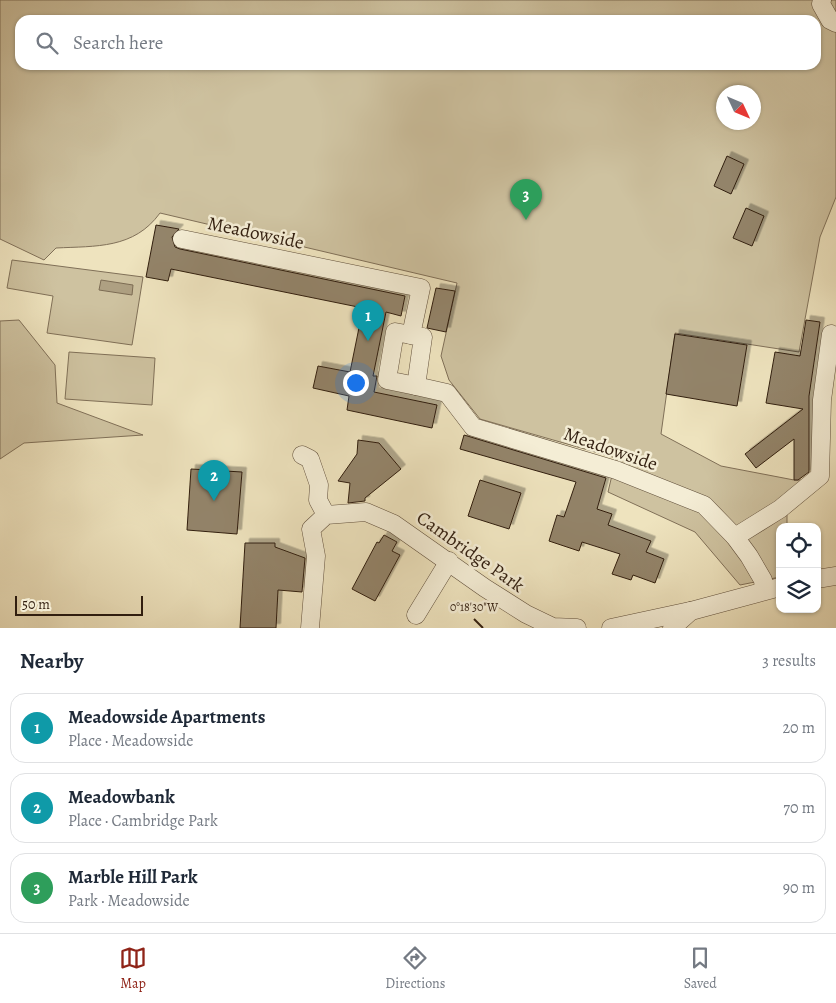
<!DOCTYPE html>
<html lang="en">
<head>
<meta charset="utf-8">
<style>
	:root { --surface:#fff; --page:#f6f6f7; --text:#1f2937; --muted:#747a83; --line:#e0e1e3; --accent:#8f2418 }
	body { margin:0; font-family:Alegreya,serif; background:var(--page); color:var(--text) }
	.controls { position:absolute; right:15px; bottom:15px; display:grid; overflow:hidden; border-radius:10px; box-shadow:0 1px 4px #0004 }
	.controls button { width:45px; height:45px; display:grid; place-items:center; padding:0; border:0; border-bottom:1px solid var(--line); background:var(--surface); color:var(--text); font:25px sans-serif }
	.compass { position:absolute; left:716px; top:85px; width:45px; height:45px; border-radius:50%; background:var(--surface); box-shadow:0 1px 4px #0004; rotate:134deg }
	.scale { position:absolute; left:15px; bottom:12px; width:128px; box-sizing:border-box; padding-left:5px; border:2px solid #311e0f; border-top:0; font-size:14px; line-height:18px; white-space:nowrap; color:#311e0f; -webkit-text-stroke:4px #f4edd5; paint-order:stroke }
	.you { position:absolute; left:355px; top:382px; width:18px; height:18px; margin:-12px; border:4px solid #fff; border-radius:50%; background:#1a73e8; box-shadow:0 0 0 8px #1a73e833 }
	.badge { display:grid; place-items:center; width:32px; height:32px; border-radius:50%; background:var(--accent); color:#fff; font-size:16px; font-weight:700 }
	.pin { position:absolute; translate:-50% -41px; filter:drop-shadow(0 1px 2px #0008) }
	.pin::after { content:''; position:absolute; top:26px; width:18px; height:15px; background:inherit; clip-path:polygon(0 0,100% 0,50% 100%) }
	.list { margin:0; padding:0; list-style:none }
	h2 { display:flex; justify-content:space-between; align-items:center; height:65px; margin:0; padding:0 20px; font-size:21px }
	h2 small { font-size:16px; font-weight:400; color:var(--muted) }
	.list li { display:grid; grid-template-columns:32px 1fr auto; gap:15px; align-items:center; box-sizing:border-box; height:70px; margin:0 10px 10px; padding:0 10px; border:1px solid var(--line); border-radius:15px }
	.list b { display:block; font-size:19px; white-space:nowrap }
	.list p { margin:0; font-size:16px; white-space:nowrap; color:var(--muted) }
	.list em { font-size:16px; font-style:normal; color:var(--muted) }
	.icon { flex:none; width:28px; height:28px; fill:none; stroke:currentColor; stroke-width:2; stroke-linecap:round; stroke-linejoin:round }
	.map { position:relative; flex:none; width:836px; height:628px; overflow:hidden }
	.search { position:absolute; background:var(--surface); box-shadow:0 1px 4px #0004; left:15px; right:15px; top:15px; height:55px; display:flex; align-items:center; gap:12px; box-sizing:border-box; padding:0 18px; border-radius:15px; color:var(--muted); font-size:19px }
	.sheet { height:305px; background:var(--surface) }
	nav { display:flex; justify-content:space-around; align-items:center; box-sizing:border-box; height:70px; border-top:1px solid var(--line); background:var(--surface); font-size:14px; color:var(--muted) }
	nav a { display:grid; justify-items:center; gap:2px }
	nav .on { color:var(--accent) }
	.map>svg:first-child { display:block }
	.green { fill:#cec2a0; stroke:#807058; fill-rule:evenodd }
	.water { fill:#aea082; stroke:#7c6c54 }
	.building { fill:#93846a; stroke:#311e0f; filter:url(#shadow) }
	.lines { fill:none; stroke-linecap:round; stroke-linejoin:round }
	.minor-casing { stroke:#604f3b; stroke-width:19 }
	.minor { stroke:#f4edd5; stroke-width:18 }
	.ticks { fill:none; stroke:#311e0f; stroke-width:2 }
	.labels { text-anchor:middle; stroke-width:5; stroke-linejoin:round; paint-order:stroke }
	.street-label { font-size:19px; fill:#311e0f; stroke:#f4edd5 }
	.ticks-label { font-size:12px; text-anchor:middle; fill:#311e0f; stroke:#f4edd5; stroke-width:5; stroke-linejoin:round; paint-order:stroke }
</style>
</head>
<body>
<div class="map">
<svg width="836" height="628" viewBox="0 0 836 628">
	<defs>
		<filter id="shadow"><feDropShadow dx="4.5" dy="-4.5" stdDeviation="0" flood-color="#0004"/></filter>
	</defs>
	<rect width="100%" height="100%" fill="#eee3be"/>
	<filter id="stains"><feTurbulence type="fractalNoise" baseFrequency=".004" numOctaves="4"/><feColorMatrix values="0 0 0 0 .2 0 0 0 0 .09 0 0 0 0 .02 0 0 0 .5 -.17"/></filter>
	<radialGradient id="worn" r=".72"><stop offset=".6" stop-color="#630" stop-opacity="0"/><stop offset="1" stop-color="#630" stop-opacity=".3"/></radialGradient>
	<!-- green -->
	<g class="green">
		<path d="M0,0H836V197L820,237L799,352L675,333L661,434L721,466L794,480H809L787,497V527H780V577L740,585L695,532L608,492L616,458L480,419L449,380L441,356L457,283L160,213C134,249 96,246 56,248L44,260L0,239ZM20,20H816V65H20ZM724,92H754V122H724Z"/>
		<path d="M12,260L143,277L132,345L47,333L53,296L7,288Z"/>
		<path d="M19,320L55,365L57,403L143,435L24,443L0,459V321Z"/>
		<path d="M69,352L155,358L152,405L65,399Z"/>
	</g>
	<!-- water -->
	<path class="water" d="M101,280L133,285L132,295L99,290Z"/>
	<!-- building -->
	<g class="building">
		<path d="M727,156L744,164L731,194L714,186Z"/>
		<path d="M746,208L764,216L752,246L733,238Z"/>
		<path d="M156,225L179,229L172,237L175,247L180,249L405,296L401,316L386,312L373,376H377L374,392L437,405L432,428L347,410L349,396L313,388L318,366L350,372L363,308L171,269L168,281L146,277Z"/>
		<path d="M436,288L455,291L446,332L427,328Z"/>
		<path d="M806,320L820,322L809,396V472L798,480H794V439L756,468L745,454L803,409L766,403L775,352L800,356Z"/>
		<path d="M675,334L747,345L737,406L666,394Z"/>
		<path d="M464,435L606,478L597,509L612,514L608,525L651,541L646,552L664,559L655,583L633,575L631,580L612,574L620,554L582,542L579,551L549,541L557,515L564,517L576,482L460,449Z"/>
		<path d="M358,440L379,443L401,469L365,498V501L348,503L350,483L338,481L357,454Z"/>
		<path d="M191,469L242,472L237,534L187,530Z"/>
		<path d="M480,480L521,493L509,529L468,516Z"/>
		<path d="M384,535L397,542L392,551L400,555L375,601L352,589L377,542L379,543Z"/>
		<path d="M245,543H275V547L305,558L302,592L278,590L276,628H240Z"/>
	</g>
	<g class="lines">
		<!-- minor casing -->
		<g class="minor-casing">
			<g id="minor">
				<path d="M822,0L821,4L830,20L836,23"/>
				<path d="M182,239L421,288L411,335L423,337L416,386L447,393L473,427L616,470L704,505L735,537L749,556L763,580L764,590"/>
				<path d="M411,335L395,332L387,380L416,386"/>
				<path d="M302,455L310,459L319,485L318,500L326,515"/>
				<path d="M735,537L780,509L820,476L822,400L831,334"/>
				<path d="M817,579L836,576"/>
				<path d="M416,615L449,561"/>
				<path d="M310,628L316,556L311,529L326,515L366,512L394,524L485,588L526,614L553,627L577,628"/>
				<path d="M611,628L690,611"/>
				<path d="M672,628L691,611L780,587"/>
			</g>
		</g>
		<!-- minor -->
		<use href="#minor" class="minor"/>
	</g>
	<!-- ticks -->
	<path class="ticks" d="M474,619L483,628"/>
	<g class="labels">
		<!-- street labels -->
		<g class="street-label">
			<text transform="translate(256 232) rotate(12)" y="7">Meadowside</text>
			<text transform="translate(611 448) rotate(19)" y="7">Meadowside</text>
			<text transform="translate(471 551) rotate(35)" y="7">Cambridge Park</text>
		</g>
	</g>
	<g class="ticks-label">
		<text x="474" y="611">0°18'30"W</text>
	</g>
	<rect width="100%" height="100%" filter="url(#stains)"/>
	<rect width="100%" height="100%" fill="url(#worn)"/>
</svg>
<div class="controls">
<button><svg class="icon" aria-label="locate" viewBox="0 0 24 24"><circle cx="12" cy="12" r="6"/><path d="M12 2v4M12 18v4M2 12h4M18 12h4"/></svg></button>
<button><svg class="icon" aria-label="layers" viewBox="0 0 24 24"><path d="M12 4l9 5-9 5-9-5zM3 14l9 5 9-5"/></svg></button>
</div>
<svg class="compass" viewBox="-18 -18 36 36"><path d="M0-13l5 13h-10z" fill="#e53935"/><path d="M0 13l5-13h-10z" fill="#747a83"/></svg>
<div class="scale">50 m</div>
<div class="you"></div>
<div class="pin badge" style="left:368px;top:341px;background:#0f9aa8">1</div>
<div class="pin badge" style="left:214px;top:501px;background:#0f9aa8">2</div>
<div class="pin badge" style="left:526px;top:220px;background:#2e9e5b">3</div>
<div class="search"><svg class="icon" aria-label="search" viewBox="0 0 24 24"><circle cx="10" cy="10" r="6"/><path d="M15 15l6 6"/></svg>Search here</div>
</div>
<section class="sheet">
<h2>Nearby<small>3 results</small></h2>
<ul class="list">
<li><span class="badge" style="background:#0f9aa8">1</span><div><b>Meadowside Apartments</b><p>Place · Meadowside</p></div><em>20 m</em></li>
<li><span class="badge" style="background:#0f9aa8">2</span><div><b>Meadowbank</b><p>Place · Cambridge Park</p></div><em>70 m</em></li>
<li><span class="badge" style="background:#2e9e5b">3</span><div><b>Marble Hill Park</b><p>Park · Meadowside</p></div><em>90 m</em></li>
</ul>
</section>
<nav>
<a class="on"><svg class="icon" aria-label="map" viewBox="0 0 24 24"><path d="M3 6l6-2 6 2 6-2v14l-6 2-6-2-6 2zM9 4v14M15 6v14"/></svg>Map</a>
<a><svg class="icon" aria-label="directions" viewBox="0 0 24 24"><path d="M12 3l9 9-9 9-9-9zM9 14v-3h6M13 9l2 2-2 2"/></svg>Directions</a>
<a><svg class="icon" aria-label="saved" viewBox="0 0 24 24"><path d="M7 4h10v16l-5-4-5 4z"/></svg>Saved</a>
</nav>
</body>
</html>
